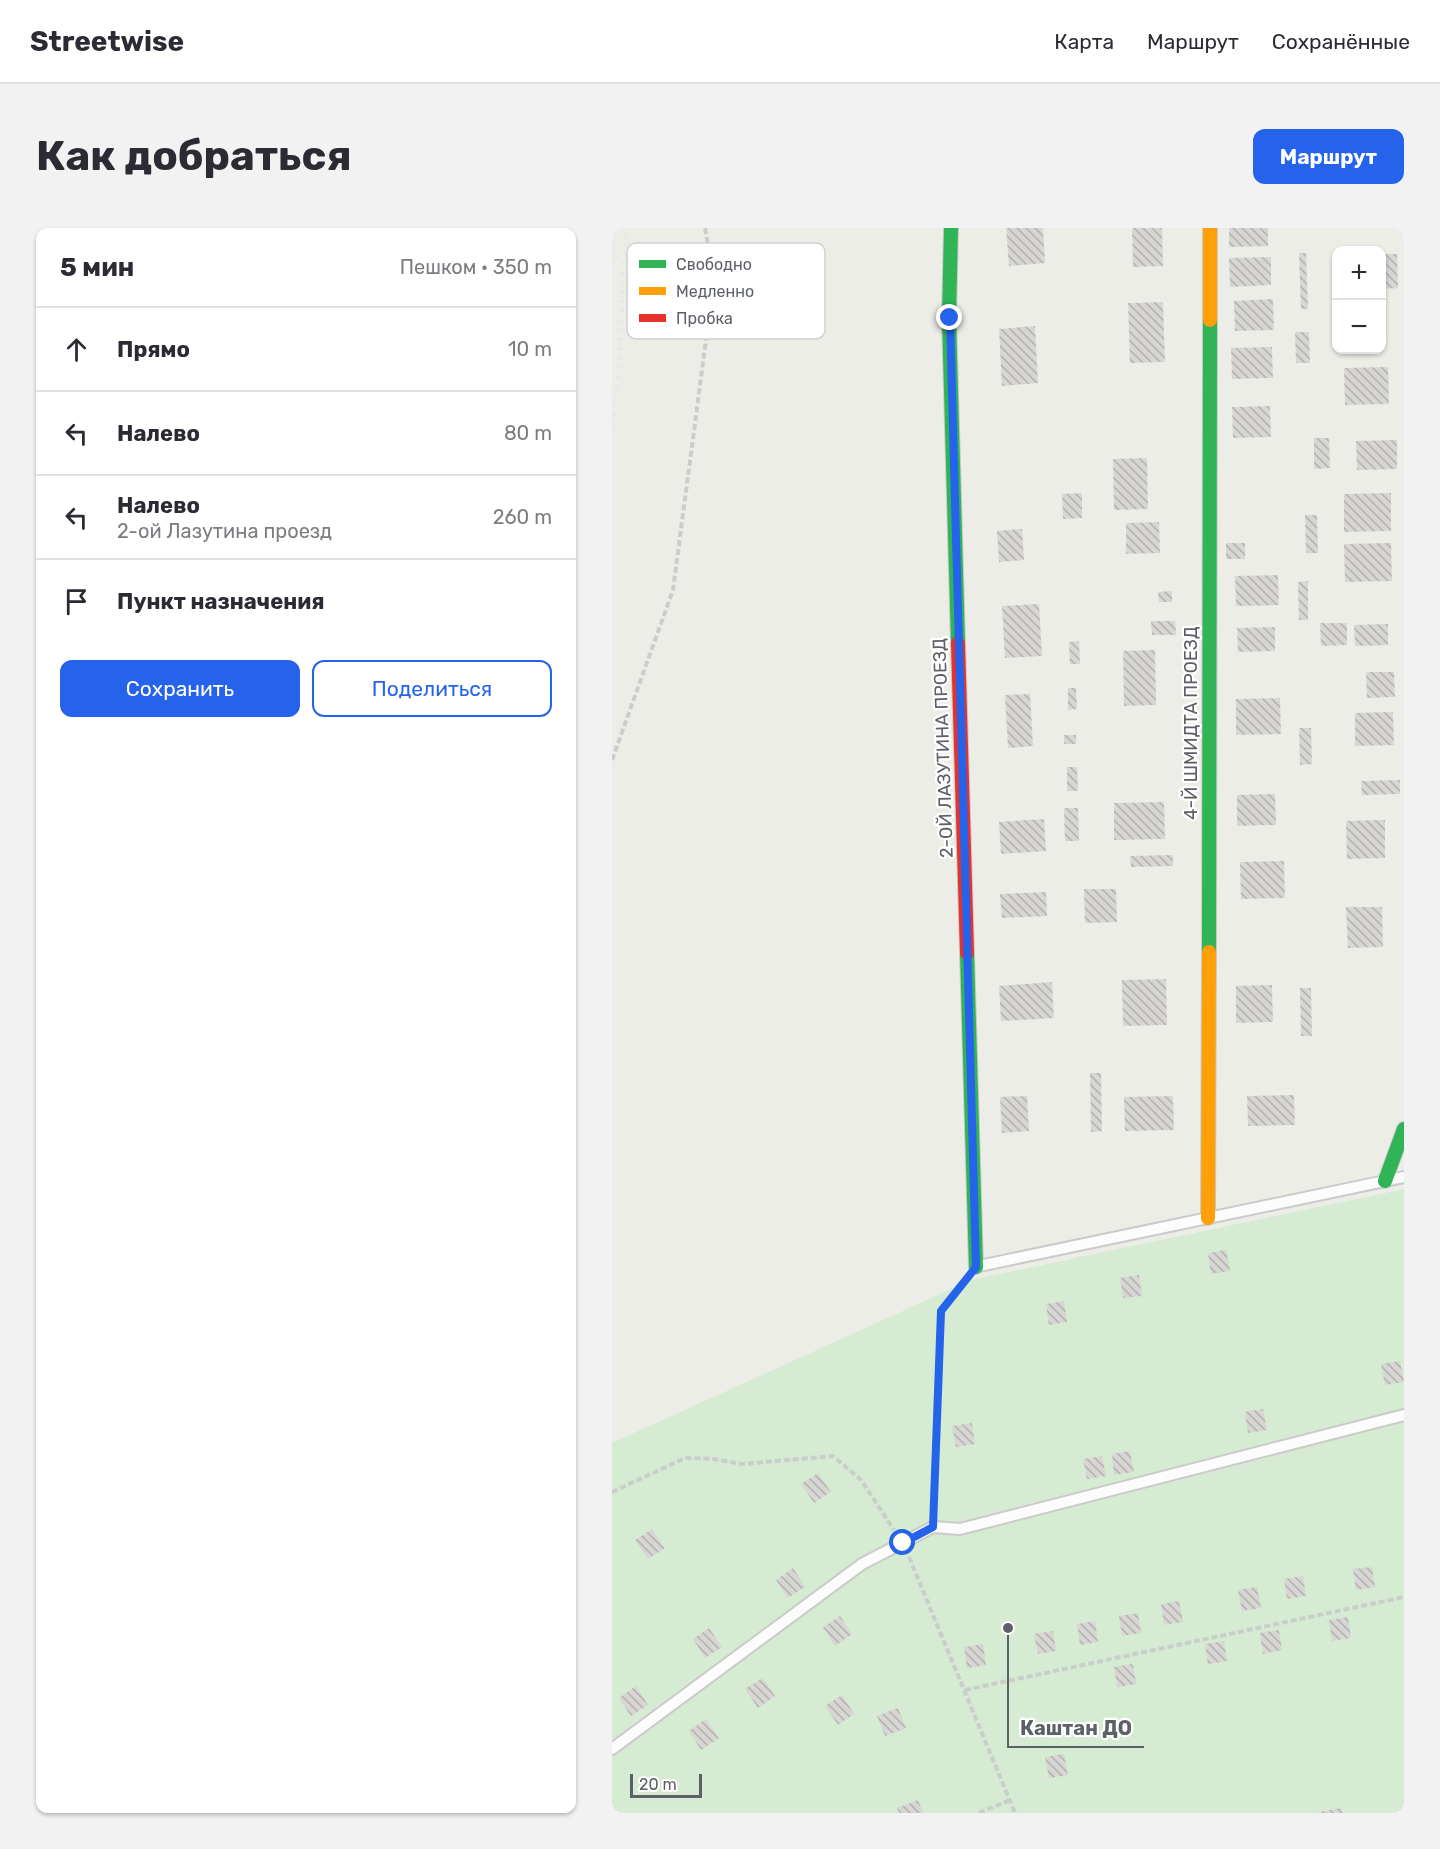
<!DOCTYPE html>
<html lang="ru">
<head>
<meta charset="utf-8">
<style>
	:root { --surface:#fff; --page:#f2f2f3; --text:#2b2b33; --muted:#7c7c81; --line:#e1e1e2; --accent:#2563eb }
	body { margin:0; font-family:Rubik,sans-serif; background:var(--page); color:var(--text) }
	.controls { position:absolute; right:18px; top:18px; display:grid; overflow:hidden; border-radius:12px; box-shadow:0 2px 4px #0004 }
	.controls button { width:54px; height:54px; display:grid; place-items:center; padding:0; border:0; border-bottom:2px solid var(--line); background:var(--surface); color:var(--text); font:30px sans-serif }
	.scale { position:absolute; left:18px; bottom:15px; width:72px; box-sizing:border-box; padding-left:6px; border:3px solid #5d6167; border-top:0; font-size:16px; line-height:21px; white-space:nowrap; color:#5d6167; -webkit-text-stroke:4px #fff; paint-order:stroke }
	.stop { position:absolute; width:18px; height:18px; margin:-14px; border:4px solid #2563eb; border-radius:50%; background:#fff }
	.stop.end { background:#2563eb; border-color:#fff; box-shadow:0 2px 6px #0008 }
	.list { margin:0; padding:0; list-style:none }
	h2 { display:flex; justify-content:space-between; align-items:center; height:78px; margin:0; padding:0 24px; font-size:26px }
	h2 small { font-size:20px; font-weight:400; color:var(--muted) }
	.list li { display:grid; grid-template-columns:39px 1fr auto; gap:18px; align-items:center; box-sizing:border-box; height:84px; padding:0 24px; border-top:2px solid var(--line) }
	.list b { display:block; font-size:22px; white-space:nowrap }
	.list p { margin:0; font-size:20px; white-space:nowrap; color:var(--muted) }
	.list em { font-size:20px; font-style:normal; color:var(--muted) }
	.actions { display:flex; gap:12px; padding:18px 24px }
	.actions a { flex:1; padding:14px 0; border:2px solid var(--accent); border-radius:12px; text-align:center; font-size:21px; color:var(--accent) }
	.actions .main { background:var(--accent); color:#fff }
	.icon { flex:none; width:33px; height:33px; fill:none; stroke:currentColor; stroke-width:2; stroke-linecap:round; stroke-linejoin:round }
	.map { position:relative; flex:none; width:792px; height:1585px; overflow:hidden; border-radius:12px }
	header { display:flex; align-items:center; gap:36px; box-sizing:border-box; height:84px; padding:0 30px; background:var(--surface); border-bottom:2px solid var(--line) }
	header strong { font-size:28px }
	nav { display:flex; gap:33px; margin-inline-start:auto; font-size:21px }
	.intro { display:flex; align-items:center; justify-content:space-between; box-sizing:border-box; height:144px; padding:0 36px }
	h1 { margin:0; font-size:42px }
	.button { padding:15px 27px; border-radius:12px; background:var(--accent); color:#fff; font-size:21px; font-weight:700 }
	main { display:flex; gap:36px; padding:0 36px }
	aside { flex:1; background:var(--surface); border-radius:12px; box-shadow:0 2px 4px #0004 }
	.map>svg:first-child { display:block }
	.green { fill:#d5ebd2 }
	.building { fill:url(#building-back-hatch) }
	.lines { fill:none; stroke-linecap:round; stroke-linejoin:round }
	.lane-casing { stroke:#cbcbca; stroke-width:14 }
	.fast-casing { stroke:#c9cac9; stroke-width:16 }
	.slow-casing { stroke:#c9cac9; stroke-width:16 }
	.jam-casing { stroke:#c9cac9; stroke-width:16 }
	.path { stroke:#c9cecb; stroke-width:4; stroke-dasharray:6 3; stroke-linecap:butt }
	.lane { stroke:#fcfcfc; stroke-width:10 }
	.fast { stroke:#30b455; stroke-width:14 }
	.slow { stroke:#ff9f0a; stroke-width:14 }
	.jam { stroke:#e5322d; stroke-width:14 }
	.rail { stroke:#e4e4e4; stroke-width:4.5; stroke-dasharray:1.5 8; stroke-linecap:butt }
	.route { stroke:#2563eb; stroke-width:8 }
	.labels { text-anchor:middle; stroke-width:4.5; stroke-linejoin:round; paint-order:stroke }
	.street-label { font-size:18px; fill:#5d6167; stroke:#fff }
	.key { fill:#fff; stroke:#ced0d1; stroke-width:1.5 }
	.key-label { font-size:16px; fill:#5d6167 }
	.leader { fill:none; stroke:#5d6167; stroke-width:2 }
	.callout-dot { fill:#5d6167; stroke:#fff; stroke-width:2 }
	.callout-label { font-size:20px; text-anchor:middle; font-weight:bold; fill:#5d6167; stroke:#fff; stroke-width:4.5; stroke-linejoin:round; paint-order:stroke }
</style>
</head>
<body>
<header>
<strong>Streetwise</strong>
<nav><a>Карта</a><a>Маршрут</a><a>Сохранённые</a></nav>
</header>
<div class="intro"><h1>Как добраться</h1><a class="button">Маршрут</a></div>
<main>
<aside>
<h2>5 мин<small>Пешком · 350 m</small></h2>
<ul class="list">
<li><svg class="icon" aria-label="ahead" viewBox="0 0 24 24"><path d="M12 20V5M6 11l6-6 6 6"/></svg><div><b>Прямо</b></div><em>10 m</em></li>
<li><svg class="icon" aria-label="left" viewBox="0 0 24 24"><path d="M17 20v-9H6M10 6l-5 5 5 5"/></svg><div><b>Налево</b></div><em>80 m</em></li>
<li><svg class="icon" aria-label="left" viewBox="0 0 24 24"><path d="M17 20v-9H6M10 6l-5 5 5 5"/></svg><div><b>Налево</b><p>2-ой Лазутина проезд</p></div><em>260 m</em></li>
<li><svg class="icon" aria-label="arrive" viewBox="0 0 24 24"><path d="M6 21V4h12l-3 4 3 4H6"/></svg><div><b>Пункт назначения</b></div></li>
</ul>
<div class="actions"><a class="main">Сохранить</a><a>Поделиться</a></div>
</aside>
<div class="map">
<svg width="792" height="1585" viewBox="0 0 792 1585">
	<defs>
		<pattern id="building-back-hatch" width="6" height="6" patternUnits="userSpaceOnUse" patternTransform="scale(1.5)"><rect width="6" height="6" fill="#d7d6d3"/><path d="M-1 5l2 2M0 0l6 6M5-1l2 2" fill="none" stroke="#b2b1af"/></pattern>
	</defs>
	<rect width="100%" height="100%" fill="#edede8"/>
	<!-- green -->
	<path class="green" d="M792,961V1585H0V1215L359,1052Z"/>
	<!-- building -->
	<g class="building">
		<path d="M394,0H431L433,35L397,38Z"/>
		<path d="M520,0H550L551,38L521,39Z"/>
		<path d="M617,0H656V18L617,19Z"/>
		<path d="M687,25H694L696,81H689Z"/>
		<path d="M770,26H785L786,60L770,61Z"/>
		<path d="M659,29V57L618,59L617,30Z"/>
		<path d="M661,71L662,102L623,103L622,73Z"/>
		<path d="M551,74L553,134L518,135L516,75Z"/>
		<path d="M423,98L426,155L390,158L387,101Z"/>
		<path d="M683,104H697L698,135H684Z"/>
		<path d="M660,119L661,150L620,151L619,120Z"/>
		<path d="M734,122H769V124L734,125Z"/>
		<path d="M776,139L777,176L733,177L732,140Z"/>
		<path d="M658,178L659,209L621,210L620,179Z"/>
		<path d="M702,210H717L718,240L702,241Z"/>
		<path d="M785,212V241L745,242L744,213Z"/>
		<path d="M535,230L536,281L502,282L501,231Z"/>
		<path d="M470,265V290L451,291L450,266Z"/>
		<path d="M779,265V303L732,304V266Z"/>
		<path d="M693,287H705L706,325H694Z"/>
		<path d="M547,294L548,325L514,326V295Z"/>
		<path d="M410,301L412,332L387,334L385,303Z"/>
		<rect x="614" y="315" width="19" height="16"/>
		<path d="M779,315L780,353L733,354L732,316Z"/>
		<path d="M666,347L667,377L624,378L623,348Z"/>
		<path d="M696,353V392H687L686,354Z"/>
		<path d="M560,363V374H547L546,364Z"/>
		<path d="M427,376L430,428L393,430L390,378Z"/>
		<path d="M539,393H563L564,407H540Z"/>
		<path d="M708,395H735V417L709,418Z"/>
		<path d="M776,396V417L743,418L742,397Z"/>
		<path d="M663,399V423L626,424L625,400Z"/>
		<path d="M467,413L468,436H458L457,414Z"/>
		<path d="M543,422L544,477L512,478L511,423Z"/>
		<path d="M754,444H782L783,469L755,470Z"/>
		<path d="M456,460H464L465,481L456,482Z"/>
		<path d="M418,466L421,518L396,520L393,467Z"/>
		<path d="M668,470L669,506L624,507V471Z"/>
		<path d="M781,484L782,517L743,518V485Z"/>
		<path d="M687,500H699L700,536L688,537Z"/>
		<rect x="452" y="507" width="12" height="9"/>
		<path d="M455,539H465L466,563H455Z"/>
		<path d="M788,552V566L750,567L749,553Z"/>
		<path d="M663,566L664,597L625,598V567Z"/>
		<path d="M552,574L553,611L502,612V575Z"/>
		<path d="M452,580H466L467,613H453Z"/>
		<path d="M432,591L434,623L389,626L387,594Z"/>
		<path d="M773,592V630L735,631L734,593Z"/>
		<path d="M561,627V638L519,639L518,628Z"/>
		<path d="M672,633L673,670L629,671L628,634Z"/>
		<path d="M472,661H504L505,694L473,695Z"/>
		<path d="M434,664L435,688L390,690L388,666Z"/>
		<path d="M734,679H770L771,719L736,720Z"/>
		<path d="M554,751L555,797L511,798L510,752Z"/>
		<path d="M440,754L442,790L389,793L387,758Z"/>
		<path d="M660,757L661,794L624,795V758Z"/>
		<path d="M688,760H699L700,808H689Z"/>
		<path d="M478,845H489L490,903L479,904Z"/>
		<path d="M682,867L683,897L636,898L635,868Z"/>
		<path d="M415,868L417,903L390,905L388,869Z"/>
		<path d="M561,868L562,902L513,903L512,869Z"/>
		<path d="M614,1022L618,1043L599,1046L596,1025Z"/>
		<path d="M527,1047L530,1068L511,1070L508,1050Z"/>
		<path d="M452,1073L455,1094L437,1097L434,1076Z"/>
		<path d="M788,1133L792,1154L773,1157L769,1136Z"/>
		<path d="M651,1181L655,1202L636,1205L633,1184Z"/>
		<path d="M360,1195L363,1216L344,1219L340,1198Z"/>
		<path d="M518,1223L522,1244L502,1247L500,1226Z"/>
		<path d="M490,1228L494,1248L475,1251L471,1231Z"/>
		<path d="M206,1245L219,1264L202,1275L189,1256Z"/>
		<path d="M40,1301L53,1320L36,1331L23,1312Z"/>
		<path d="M760,1339L763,1359L744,1362L741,1341Z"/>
		<path d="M181,1340L193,1359L176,1370L164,1352Z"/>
		<path d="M691,1348L694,1368L675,1371L672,1351Z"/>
		<path d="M645,1359L649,1380L630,1383L626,1362Z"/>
		<path d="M567,1373L571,1394L552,1397L549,1376Z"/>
		<path d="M526,1385L529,1405L510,1408L507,1388Z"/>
		<path d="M228,1388L240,1406L223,1418L211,1399Z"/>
		<path d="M736,1389L739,1410L720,1413L717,1392Z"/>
		<path d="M483,1393L486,1414L468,1417L465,1396Z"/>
		<path d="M97,1400L110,1419L93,1430L81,1411Z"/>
		<path d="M667,1402L670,1422L651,1426L648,1405Z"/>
		<path d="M441,1403L444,1423L426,1426L422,1406Z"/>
		<path d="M612,1413L615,1433L596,1436L593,1416Z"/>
		<path d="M371,1416L374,1437L355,1440L352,1419Z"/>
		<path d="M521,1436L524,1456L505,1459L502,1439Z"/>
		<path d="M151,1450L163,1468L146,1480L133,1461Z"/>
		<path d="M24,1458L36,1477L19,1488L7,1470Z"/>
		<path d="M230,1467L242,1486L226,1497L213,1478Z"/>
		<path d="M286,1480L294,1500L273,1508L265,1488Z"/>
		<path d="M94,1491L107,1510L89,1522L77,1503Z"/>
		<path d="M452,1526L456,1547L437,1550L433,1529Z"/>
		<path d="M306,1572L311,1585H287L285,1580Z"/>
		<path d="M729,1580L730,1585H707V1584Z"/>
	</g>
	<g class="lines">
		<!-- lane casing -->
		<g class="lane-casing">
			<g id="lane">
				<path d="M367,1038L792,949"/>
				<path d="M0,1521L250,1336L321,1299L348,1301L792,1187"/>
			</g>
		</g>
		<!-- fast casing -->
		<g class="fast-casing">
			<g id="fast">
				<path d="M339,0L337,90L346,415"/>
				<path d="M597,724L598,92"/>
				<path d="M355,725L364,1039"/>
				<path d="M773,953L792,901"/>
			</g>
		</g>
		<!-- slow casing -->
		<g class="slow-casing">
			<g id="slow">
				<path d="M598,92V0"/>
				<path d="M596,990L597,724"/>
			</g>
		</g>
		<!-- jam casing -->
		<g class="jam-casing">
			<path id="jam" d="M346,415L355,725"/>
		</g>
		<!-- path -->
		<g class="path">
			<path d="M0,532L61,362L102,51L93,0"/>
			<path d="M0,1264L73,1230L102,1231L130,1236L221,1228L249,1252L282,1302"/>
			<path d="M321,1284L329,1083L349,1058"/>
			<path d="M297,1329L403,1585"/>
			<path d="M353,1462L792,1369"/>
			<path d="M367,1585L398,1572"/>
		</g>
		<!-- lane -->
		<use href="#lane" class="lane"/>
		<!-- fast -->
		<use href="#fast" class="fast"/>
		<!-- slow -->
		<use href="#slow" class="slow"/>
		<!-- jam -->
		<use href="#jam" class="jam"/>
		<!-- rail -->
		<g class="rail">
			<path d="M0,34L1,0"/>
			<path d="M0,197L7,147L13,0"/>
		</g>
	</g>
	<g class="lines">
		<!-- route -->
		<path class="route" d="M291,1315L321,1299L329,1083L364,1039L338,90"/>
	</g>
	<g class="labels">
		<!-- street labels -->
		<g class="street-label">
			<text transform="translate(579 495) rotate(-90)" y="6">4-Й ШМИДТА ПРОЕЗД</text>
			<text transform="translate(331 520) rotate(-92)" y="6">2-ОЙ ЛАЗУТИНА ПРОЕЗД</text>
		</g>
	</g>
	<!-- legend -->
	<rect x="15" y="15" width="198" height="96" rx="9" class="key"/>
	<rect x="27" y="32" width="27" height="8" fill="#30b455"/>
	<rect x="27" y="59" width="27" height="8" fill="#ff9f0a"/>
	<rect x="27" y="86" width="27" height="8" fill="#e5322d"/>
	<g class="key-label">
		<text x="64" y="42">Свободно</text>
		<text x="64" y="69">Медленно</text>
		<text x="64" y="96">Пробка</text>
	</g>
	<!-- callouts -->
	<path class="leader" d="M396 1400L396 1519H532"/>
	<circle class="callout-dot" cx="396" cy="1400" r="6"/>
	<g class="callout-label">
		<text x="464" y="1507">Каштан ДО</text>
	</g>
</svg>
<div class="controls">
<button>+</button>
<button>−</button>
</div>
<div class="scale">20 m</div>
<div class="stop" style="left:291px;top:1315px"></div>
<div class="stop end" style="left:338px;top:90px"></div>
</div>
</main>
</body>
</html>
